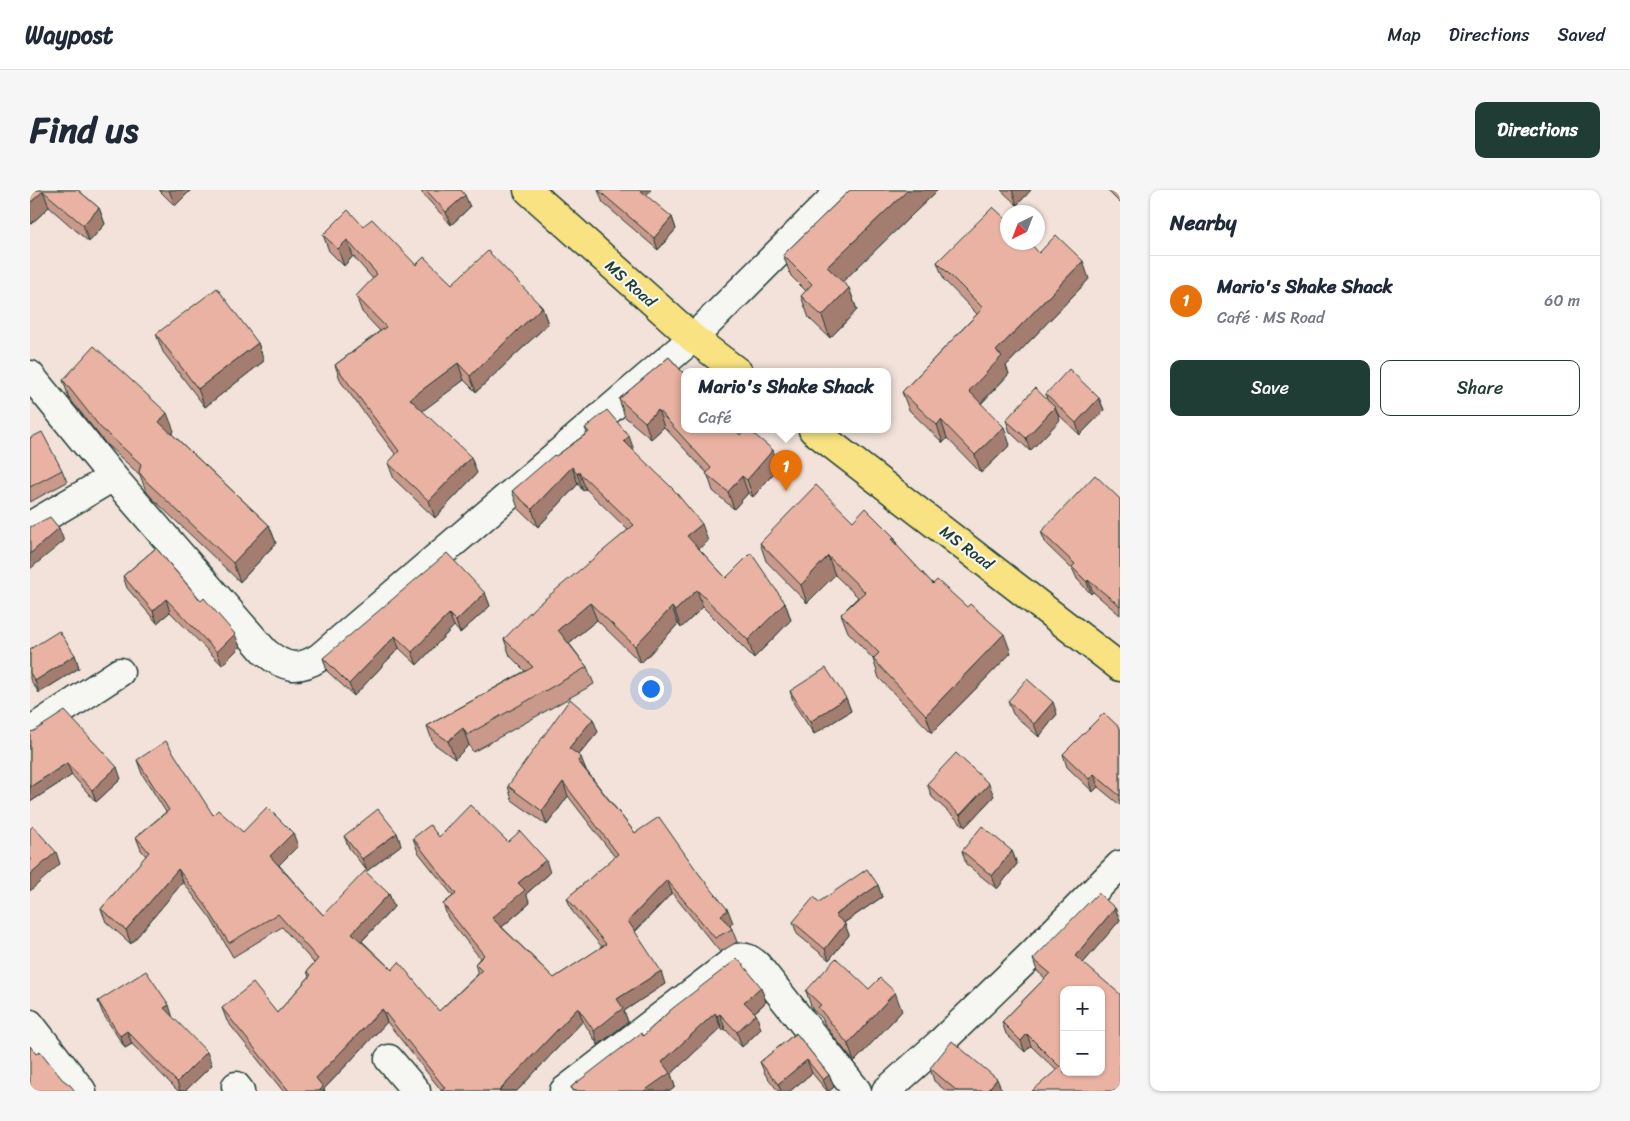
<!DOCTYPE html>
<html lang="en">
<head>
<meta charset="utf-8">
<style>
	:root { --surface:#fff; --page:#f6f6f7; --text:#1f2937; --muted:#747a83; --line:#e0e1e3; --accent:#1f3d34 }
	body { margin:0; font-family:Sriracha,sans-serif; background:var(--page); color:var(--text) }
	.controls { position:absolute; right:15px; bottom:15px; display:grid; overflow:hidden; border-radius:10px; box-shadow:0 1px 4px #0004 }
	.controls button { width:45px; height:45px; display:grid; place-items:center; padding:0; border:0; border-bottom:1px solid var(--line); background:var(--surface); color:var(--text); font:25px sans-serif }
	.compass { position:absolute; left:970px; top:15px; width:45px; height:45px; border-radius:50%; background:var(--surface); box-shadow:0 1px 4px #0004; rotate:222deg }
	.you { position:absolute; left:620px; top:498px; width:18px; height:18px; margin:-12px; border:4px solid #fff; border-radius:50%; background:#1a73e8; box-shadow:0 0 0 8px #1a73e833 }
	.badge { display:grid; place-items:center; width:32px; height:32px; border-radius:50%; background:var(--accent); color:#fff; font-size:16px; font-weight:700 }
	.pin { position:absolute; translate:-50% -41px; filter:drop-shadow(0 1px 2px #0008) }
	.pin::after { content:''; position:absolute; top:26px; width:18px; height:15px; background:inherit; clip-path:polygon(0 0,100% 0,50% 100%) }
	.popup { position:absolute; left:651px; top:178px; width:210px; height:65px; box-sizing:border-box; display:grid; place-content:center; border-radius:10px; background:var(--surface); filter:drop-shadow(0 1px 4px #0005); font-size:16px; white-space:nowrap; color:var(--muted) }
	.popup b { font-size:19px; color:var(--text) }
	.popup::after { content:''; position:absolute; left:50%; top:100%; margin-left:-10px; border:10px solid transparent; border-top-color:var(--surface) }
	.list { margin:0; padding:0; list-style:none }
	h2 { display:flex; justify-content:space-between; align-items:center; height:65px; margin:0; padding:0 20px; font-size:21px }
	h2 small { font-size:16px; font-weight:400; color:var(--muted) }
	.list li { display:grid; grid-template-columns:32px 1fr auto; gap:15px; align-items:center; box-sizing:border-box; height:90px; padding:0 20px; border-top:1px solid var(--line) }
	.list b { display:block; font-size:19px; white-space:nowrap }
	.list p { margin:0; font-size:16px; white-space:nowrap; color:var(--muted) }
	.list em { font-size:16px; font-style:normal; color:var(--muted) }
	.actions { display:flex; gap:10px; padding:15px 20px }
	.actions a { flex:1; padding:11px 0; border:1px solid var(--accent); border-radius:10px; text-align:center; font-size:18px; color:var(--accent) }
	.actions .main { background:var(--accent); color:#fff }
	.map { position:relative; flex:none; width:1090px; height:901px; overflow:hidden; border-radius:10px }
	header { display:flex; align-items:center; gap:30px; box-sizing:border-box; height:70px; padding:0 25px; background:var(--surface); border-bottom:1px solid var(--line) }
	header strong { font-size:24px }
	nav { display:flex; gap:28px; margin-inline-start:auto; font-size:18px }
	.intro { display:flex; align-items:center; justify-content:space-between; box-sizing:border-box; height:120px; padding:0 30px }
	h1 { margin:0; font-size:35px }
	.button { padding:12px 22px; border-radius:10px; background:var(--accent); color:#fff; font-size:18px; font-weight:700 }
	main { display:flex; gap:30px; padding:0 30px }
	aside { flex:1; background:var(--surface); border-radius:10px; box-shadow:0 1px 4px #0004 }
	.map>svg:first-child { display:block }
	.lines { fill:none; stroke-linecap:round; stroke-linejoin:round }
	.minor-casing { stroke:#1f3d34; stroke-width:31 }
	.highway-casing { stroke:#1f3d34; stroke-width:31 }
	.minor { stroke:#f6f6f2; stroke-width:28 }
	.highway { stroke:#f8e281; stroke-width:28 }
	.wall { fill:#c9998b; stroke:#1f3d34 }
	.shaded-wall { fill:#a47d71; stroke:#1f3d34 }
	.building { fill:#eab2a2; stroke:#1f3d34; fill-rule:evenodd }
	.labels { text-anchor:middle; stroke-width:4.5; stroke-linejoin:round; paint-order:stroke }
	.street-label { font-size:16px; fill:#1f3d34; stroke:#f6f6f2 }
</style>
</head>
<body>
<header>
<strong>Waypost</strong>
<nav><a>Map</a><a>Directions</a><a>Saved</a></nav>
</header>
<div class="intro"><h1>Find us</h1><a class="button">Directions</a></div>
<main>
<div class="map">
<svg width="1090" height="901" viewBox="0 0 1090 901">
	<rect width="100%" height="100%" fill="#f2e2da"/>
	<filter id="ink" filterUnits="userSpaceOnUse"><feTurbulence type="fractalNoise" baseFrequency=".02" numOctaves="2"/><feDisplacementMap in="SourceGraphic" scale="10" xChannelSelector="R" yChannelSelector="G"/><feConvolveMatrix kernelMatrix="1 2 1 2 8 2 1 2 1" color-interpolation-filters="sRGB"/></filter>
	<g filter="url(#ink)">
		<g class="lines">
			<!-- minor casing -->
			<g class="minor-casing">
				<g id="minor">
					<path d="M0,185L83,287"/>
					<path d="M0,336L83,287L235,462C255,478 268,481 290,467L663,148L811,0"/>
					<path d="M0,541L90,482"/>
					<path d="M0,834L52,901"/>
					<path d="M359,869L386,901"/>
					<path d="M206,896L210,901"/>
					<path d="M534,901L707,768C716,766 720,769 727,775L827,901"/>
					<path d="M856,901L911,852L1000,766L1090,675"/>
				</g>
			</g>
			<!-- highway casing -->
			<g class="highway-casing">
				<g id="highway">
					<path d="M498,0L663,148L708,182"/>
					<path d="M783,240L1090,477"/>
				</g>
			</g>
			<!-- minor -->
			<use href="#minor" class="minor"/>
			<!-- highway -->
			<use href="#highway" class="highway"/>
		</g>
		<!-- wall -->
		<g class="wall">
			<path d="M0,0H48L69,18L75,34L59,52L19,17L0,35Z"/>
			<path d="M129,0H161L145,16Z"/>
			<path d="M391,0H431L440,17L421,35L392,3Z"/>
			<path d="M568,0L642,27L646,39L628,60L573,13Z"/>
			<path d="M820,0H908L812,92L819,98L827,120L800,148L779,128L771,106L776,101L761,86L753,65Z"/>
			<path d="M971,0H1001L987,15Z"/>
			<path d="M1077,0H1090V13Z"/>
			<path d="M333,36L386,75L422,94L512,117L518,134L446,202L434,190L392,221L447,283L405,328L364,289L358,273L366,265L311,192L305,175L350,141L332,122L326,106L343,89L323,66L314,76L299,61L293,45Z"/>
			<path d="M1009,63L1059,89L976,176L979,184L951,214L980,255L951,283L917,248L913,253L879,220L872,202L947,124L914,90L907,72Z"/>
			<path d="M126,144L228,153L234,171L175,217L133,162Z"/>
			<path d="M639,167L710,245L749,277L723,307L718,303L704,319L683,301L677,283L634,237L621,249L595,227L589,209Z"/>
			<path d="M33,190L144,241L142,244L239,335L246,353L210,392L124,310L116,301L110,285L77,255L39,208Z"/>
			<path d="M1016,204L1069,208L1074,220L1050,245L1028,224L1030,230L1000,261L980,242L976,230L1017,210Z"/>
			<path d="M555,238L605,262L678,351L669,359L696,388L755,413L761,430L724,468L673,417L651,438L648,434L611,473L567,430L539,453L557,477L564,494L443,562L439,555L425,569L403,553L397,536L495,481L480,466L474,449L598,340L556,299L553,301L548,294L508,337L488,318L482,301L526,266L557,243Z"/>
			<path d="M0,248L32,280L37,292L0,312Z"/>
			<path d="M1090,309V425L1063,402L1061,404L1047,389L1043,380L1016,354L1011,342Z"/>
			<path d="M823,331L864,347L868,357L903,394L981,463L902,543L849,488L843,469L818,442L811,424L828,407L805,385L777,413L736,371L730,353Z"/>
			<path d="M126,358L210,457L192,475L140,422L127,433L97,398L93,386Z"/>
			<path d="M455,403L460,416L430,443L424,436L387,475L369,458L324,506L297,481L293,468Z"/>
			<path d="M0,459L45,465L49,478L9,503L0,489Z"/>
			<path d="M760,501L816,508L821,521L784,544L764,514Z"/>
			<path d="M978,511L1027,524L1009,547L983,524Z"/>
			<path d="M1090,538V615L1068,597L1063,602L1037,577L1033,564Z"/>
			<path d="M0,542L91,589L66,612L42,585L0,612Z"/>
			<path d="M568,542L549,565L556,580L605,643L669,684L703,733L700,736L702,739L707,752L690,762L642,703L605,742L635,794L594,821L598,832L568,855L553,831L487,901H411V900L357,832L294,899L295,901H253L197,831L192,818L247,823L279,787L277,781L284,773L252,737L203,767L181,729L153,692L101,754L76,732L71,719L116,666L111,660L106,647L136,622L112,584L107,570L183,625L213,642L268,656L249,675L293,725L359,704L364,717L332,751L362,780L409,821L448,784L445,774L450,768L418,728L413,714L423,706L388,662L383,648L409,647L478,652L520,683L496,704L500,713L472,737L524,788L572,757L542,721L537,708L585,667L538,606L517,635L482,610L478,596Z"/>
			<path d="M897,594L964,606L935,637L902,607Z"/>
			<path d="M367,643L371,655L337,681L319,658L314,646Z"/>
			<path d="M932,661H982L987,674L967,699L936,674Z"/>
			<path d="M848,695L852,707L814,733L819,745L799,770L767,744L763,732L789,712Z"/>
			<path d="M1085,718L1090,730L1053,773L1090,901L1026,880L1001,856L995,862L976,844L972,832L1015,788L1007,781L1003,769Z"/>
			<path d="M839,799L872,821L824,872L795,835L792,828L782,819L776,801Z"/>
			<path d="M68,811L143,828L182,875L155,901H148L102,854L95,858L73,824Z"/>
			<path d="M736,812L724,823L731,839L712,857L695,839L693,841L691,838L641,884L645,897L640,901H542L541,897L613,846L643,818Z"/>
			<path d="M766,843L799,885L804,897L799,901H797L782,883L760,901H748L735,884L730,872Z"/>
			<path d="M900,878L972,901H916L904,891Z"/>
		</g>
		<!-- shaded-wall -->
		<g class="shaded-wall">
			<path d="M139,0H161L145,16Z"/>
			<path d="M608,0H621L612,10Z"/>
			<path d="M878,0H908L805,99L797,77Z"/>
			<path d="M982,0H1001L987,15Z"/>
			<path d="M1086,0H1090V10Z"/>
			<path d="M13,1L19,17L0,35V13Z"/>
			<path d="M435,5L440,17L421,35L416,22Z"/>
			<path d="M69,18L75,34L59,52L53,35Z"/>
			<path d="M642,27L646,39L628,60L624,48Z"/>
			<path d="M317,50L323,66L314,76L308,59Z"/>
			<path d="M1053,71L1059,89L976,176L979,184L945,219L939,201L966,161Z"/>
			<path d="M819,98L827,120L800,148L792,126Z"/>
			<path d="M512,117L518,134L446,202L440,186Z"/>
			<path d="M228,153L234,171L175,217L168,199Z"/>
			<path d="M428,173L434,190L386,226L380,209Z"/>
			<path d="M1069,208L1074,220L1050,245L1046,233Z"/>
			<path d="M1025,217L1030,230L1000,261L996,248Z"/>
			<path d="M628,220L634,237L621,249L615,232Z"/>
			<path d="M137,223L144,241L136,250L129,232Z"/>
			<path d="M911,230L917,248L913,253L907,235Z"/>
			<path d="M974,237L980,255L951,283L945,265Z"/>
			<path d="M599,246L605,263L594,251Z"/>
			<path d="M743,260L749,277L723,307L717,290Z"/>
			<path d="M441,267L447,283L405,328L399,311Z"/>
			<path d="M542,277L548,294L508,337L502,319Z"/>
			<path d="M549,282L556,299L553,301L547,284Z"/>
			<path d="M712,286L718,303L704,319L698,302Z"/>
			<path d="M672,334L678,351L663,363L657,346Z"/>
			<path d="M239,335L246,353L210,392L203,373Z"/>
			<path d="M29,338L34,351L0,379V364Z"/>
			<path d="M864,347L871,366L862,350Z"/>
			<path d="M798,366L805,385L777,413L771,395Z"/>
			<path d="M1058,390L1063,402L1061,404L1057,392Z"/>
			<path d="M667,400L673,417L651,438L645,421Z"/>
			<path d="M455,403L460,416L430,443L426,431Z"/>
			<path d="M136,409L140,422L127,433L123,421Z"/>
			<path d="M560,413L567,430L534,457L528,440Z"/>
			<path d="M755,413L761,430L724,468L718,450Z"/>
			<path d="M642,417L648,434L611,473L605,456Z"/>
			<path d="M419,424L424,436L387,475L382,462Z"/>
			<path d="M205,444L210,457L192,475L187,462Z"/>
			<path d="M974,444L981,463L902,543L896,525Z"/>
			<path d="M365,446L369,458L324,506L319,494Z"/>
			<path d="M45,465L49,478L9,503L5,491Z"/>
			<path d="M816,508L821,521L784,544L780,532Z"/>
			<path d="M1023,512L1027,524L1009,547L1004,534Z"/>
			<path d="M563,529L568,542L543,571L539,558Z"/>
			<path d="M433,538L439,555L425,569L418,551Z"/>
			<path d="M551,567L556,580L548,571Z"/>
			<path d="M37,573L42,585L0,612V597Z"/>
			<path d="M87,577L91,589L66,612L62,600Z"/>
			<path d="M1064,584L1068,597L1063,602L1059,589Z"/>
			<path d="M533,592L538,606L517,635L512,621Z"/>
			<path d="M959,594L964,606L935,637L930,625Z"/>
			<path d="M263,643L268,656L245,679L240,666Z"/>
			<path d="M367,643L371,655L337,681L332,669Z"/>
			<path d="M982,661L987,674L967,699L962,686Z"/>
			<path d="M26,662L30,674L0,701V685Z"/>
			<path d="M516,670L520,683L496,704L500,713L467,741L462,728L488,693Z"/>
			<path d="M148,679L153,692L101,754L96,740Z"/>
			<path d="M637,690L642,703L602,744L598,731Z"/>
			<path d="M848,695L852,707L809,736L805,725Z"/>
			<path d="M359,704L364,717L327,756L322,743Z"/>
			<path d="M1085,718L1090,730L1049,778L1045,766Z"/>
			<path d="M698,720L703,733L696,739L691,725Z"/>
			<path d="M815,734L819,745L799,770L795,759Z"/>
			<path d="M631,781L635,794L594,821L598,832L568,855L564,841L587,809Z"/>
			<path d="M731,797L736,812L719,827L714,812Z"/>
			<path d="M865,802L872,821L824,872L818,854Z"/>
			<path d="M139,815L143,828L134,818Z"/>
			<path d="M548,818L553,831L487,901H469Z"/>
			<path d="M352,819L357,832L294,899L295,901H289L286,888Z"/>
			<path d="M685,823L691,838L641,884L645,897L640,901H614L632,872Z"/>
			<path d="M690,824L695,839L693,841L687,826Z"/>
			<path d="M726,824L731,839L712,857L707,842Z"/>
			<path d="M97,841L102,854L95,858L90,846Z"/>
			<path d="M997,844L1001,856L995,862L991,851Z"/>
			<path d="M177,862L182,875L155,901H150L147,892Z"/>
			<path d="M777,870L782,883L760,901H751L748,894Z"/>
			<path d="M799,885L804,897L799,901H798L793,890Z"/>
			<path d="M967,889L972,901H957Z"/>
		</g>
		<!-- building -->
		<g class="building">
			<path d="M0,0H48L69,18L53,35L13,1L0,13Z"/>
			<path d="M396,0H431L435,5L416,22Z"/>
			<path d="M568,0H610L642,27L624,48Z"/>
			<path d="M820,0H878L797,77L819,98L792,126L771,106L782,94L753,65Z"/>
			<path d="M963,17L978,31V52H999L1009,63L1026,45L1053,71L966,161L972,166L939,201L974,237L945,265L911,230L907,235L872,202L953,118L907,72Z"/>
			<path d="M318,20L333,36L342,29L386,75L394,67L422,94L458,61L512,117L440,186L428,173L380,209L441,267L399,311L358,273L369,261L305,175L356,137L326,106L347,84L317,50L308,59L293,45Z"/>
			<path d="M187,98L228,153L168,199L126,144Z"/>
			<path d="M64,156L137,223L129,232L239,335L203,373L117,292L109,282L111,274L70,237L33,190Z"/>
			<path d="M639,167L655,185V240H705L710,245L714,240H719L743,260L717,290L712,286L698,302L676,284L681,278L628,220L615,232L589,209Z"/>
			<path d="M1039,179L1069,208L1046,233L1016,204Z"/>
			<path d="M1005,198L1025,217L996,248L976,230Z"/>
			<path d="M577,220L599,246L594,251L643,299L672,334L657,346L696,388L721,363L755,413L718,450L667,400L645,421L642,417L605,456L560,413L528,440L557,477L437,545L433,538L418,551L397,536L503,477L474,449L504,418L604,335L549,282L547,284L542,277L502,319L482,301L524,265L526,266L559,242L555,238Z"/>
			<path d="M12,242L32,280L0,297V248Z"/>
			<path d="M1065,285L1090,309V416L1058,390L1057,392L1042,377L1045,374L1011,342Z"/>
			<path d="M786,295L823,331L835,318L864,347L862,350L903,394L907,390L937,417L940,414L974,444L896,525L843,469L849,463L811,424L835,402L798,366L771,395L730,353Z"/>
			<path d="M20,327L29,338L0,364V337Z"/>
			<path d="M126,358L171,411L174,408L205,444L187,462L136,409L123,421L93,386Z"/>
			<path d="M417,363L455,403L426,431L419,424L382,462L365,446L319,494L293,468Z"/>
			<path d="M29,441L45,465L5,491L0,483V459Z"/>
			<path d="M796,478L816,508L780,532L760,501Z"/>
			<path d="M997,489L1023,512L1004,534L978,511Z"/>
			<path d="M540,509L563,529L539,558L551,567L548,571L605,643L629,627L669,684L698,720L691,725L702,739L685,748L637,690L598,731L631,781L587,809L593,818L564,841L548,818L469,901H411L415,898L352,819L286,888L293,897L289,901H259L192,818L223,793L247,823L281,785L277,781L288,769L248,724L199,753L176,716L148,679L96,740L71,719L119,662L106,647L139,620L107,570L136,551L183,625L188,620L213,642L237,617L263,643L240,666L293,725L335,681L359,704L322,743L362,780L369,772L409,821L452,781L445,774L454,765L413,714L426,704L383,648L400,635L409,647L440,615L478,652L490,641L516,670L488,693L495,700L462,728L524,788L576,754L537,708L588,664L533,592L512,621L478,596Z"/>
			<path d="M35,521L87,577L62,600L37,573L0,597V542L4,541Z"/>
			<path d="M1074,523L1090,538V606L1064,584L1059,589L1033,564Z"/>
			<path d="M926,563L959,594L930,625L897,594Z"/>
			<path d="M348,619L367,643L332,669L314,646Z"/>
			<path d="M3,636L26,662L0,685V639Z"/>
			<path d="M952,636L982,661L962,686L932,661Z"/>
			<path d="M837,679L848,695L805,725L815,734L795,759L763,732L784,707L789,712Z"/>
			<path d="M1068,703L1085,718L1045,766L1090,804V901H1002L1030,877L997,844L991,851L972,832L1020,783L1003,769ZM1034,800H1071V882H1034Z"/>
			<path d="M806,768L839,799L850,788L865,802L818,854L788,817L791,815L776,801Z"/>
			<path d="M707,769L710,771L731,797L714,812L726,824L707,842L690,824L687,826L685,823L632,872L640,883L614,901H544L541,897L611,843L613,846L643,818Z"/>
			<path d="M116,781L139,815L134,818L177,862L147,892L97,841L90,846L68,811Z"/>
			<path d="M766,843L799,885L793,890L777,870L748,894L730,872Z"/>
			<path d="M922,851L967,889L957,901H927L900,878Z"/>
			<path d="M0,856L6,864L10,861L32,889L40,895L45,901H0Z"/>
		</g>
	</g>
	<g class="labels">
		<!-- street labels -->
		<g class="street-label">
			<text transform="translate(601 93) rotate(42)" y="6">MS Road</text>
			<text transform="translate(937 357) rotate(37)" y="6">MS Road</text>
		</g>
	</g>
</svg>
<div class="controls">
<button>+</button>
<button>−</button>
</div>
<svg class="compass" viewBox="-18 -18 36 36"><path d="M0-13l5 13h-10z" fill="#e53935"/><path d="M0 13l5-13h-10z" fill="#747a83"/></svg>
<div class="you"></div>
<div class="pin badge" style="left:756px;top:301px;background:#e8710a">1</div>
<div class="popup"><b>Mario's Shake Shack</b>Café</div>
</div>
<aside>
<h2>Nearby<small></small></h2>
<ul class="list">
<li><span class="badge" style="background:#e8710a">1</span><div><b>Mario's Shake Shack</b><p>Café · MS Road</p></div><em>60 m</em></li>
</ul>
<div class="actions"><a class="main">Save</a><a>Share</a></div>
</aside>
</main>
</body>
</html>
